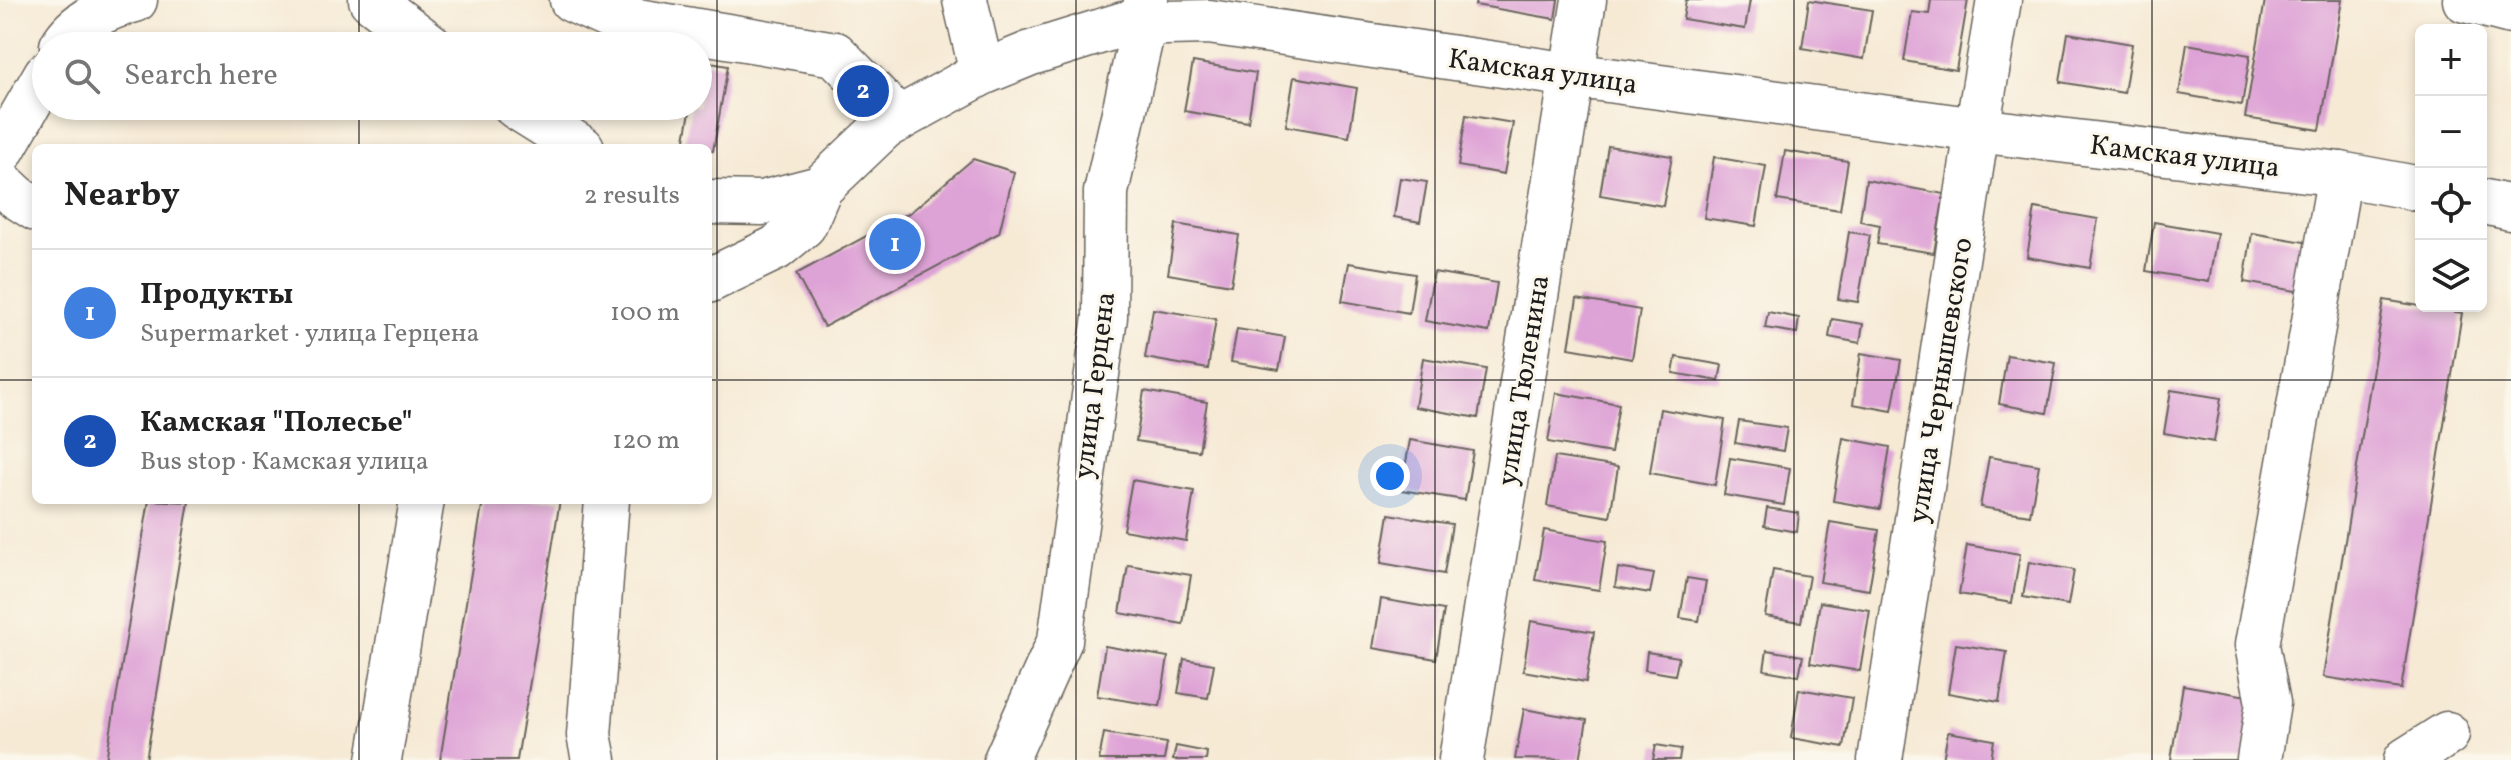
<!DOCTYPE html>
<html lang="en">
<head>
<meta charset="utf-8">
<style>
	:root { --surface:#fff; --page:#f6f6f6; --text:#222; --muted:#767676; --line:#e0e0e0; --accent:#ea580c }
	body { margin:0; font-family:Vollkorn,serif; background:var(--page); color:var(--text) }
	.controls { position:absolute; right:24px; top:24px; display:grid; overflow:hidden; border-radius:12px; box-shadow:0 4px 12px #0003 }
	.controls button { width:72px; height:72px; display:grid; place-items:center; padding:0; border:0; border-bottom:2px solid var(--line); background:var(--surface); color:var(--text); font:40px sans-serif }
	.you { position:absolute; left:1390px; top:476px; width:28px; height:28px; margin:-20px; border:6px solid #fff; border-radius:50%; background:#1a73e8; box-shadow:0 0 0 12px #1a73e833 }
	.badge { display:grid; place-items:center; width:52px; height:52px; border-radius:50%; background:var(--accent); color:#fff; font-size:26px; font-weight:700 }
	.pin { position:absolute; translate:-50% -50%; border:4px solid #fff; box-shadow:0 2px 8px #0006 }
	.list { margin:0; padding:0; list-style:none }
	h2 { display:flex; justify-content:space-between; align-items:center; height:104px; margin:0; padding:0 32px; font-size:34px }
	h2 small { font-size:26px; font-weight:400; color:var(--muted) }
	.list li { display:grid; grid-template-columns:52px 1fr auto; gap:24px; align-items:center; box-sizing:border-box; height:128px; padding:0 32px; border-top:2px solid var(--line) }
	.list b { display:block; font-size:30px; white-space:nowrap }
	.list p { margin:0; font-size:26px; white-space:nowrap; color:var(--muted) }
	.list em { font-size:26px; font-style:normal; color:var(--muted) }
	.icon { flex:none; width:44px; height:44px; fill:none; stroke:currentColor; stroke-width:2; stroke-linecap:round; stroke-linejoin:round }
	.map { position:relative; flex:none; width:2511px; height:760px; overflow:hidden }
	.search { position:absolute; background:var(--surface); box-shadow:0 4px 12px #0003; left:32px; top:32px; width:680px; height:88px; display:flex; align-items:center; gap:20px; box-sizing:border-box; padding:0 28px; border-radius:44px; color:var(--muted); font-size:30px }
	.panel { position:absolute; background:var(--surface); box-shadow:0 4px 12px #0003; left:32px; top:144px; width:680px; height:360px; border-radius:12px }
	.map>svg:first-child { display:block }
	.building { fill:#dea3d6 }
	.lines { fill:none; stroke-linecap:round; stroke-linejoin:round }
	.minor-casing { stroke:#68645d; stroke-width:47 }
	.minor { stroke:#fff; stroke-width:44 }
	.grid { fill:none; stroke:#1c1c1c; stroke-width:2; stroke-opacity:0.55 }
	.labels { text-anchor:middle; stroke-width:6; stroke-linejoin:round; paint-order:stroke }
	.street-label { font-size:28px; fill:#1c1c1c; stroke:#fbf7ec }
</style>
</head>
<body>
<div class="map">
<svg width="2511" height="760" viewBox="0 0 2511 760">
	<rect width="100%" height="100%" fill="#fbf7ec"/>
	<filter id="ink" filterUnits="userSpaceOnUse"><feTurbulence type="fractalNoise" baseFrequency=".0125" numOctaves="2"/><feDisplacementMap in="SourceGraphic" scale="16" xChannelSelector="R" yChannelSelector="G"/><feConvolveMatrix kernelMatrix="1 2 1 2 8 2 1 2 1" color-interpolation-filters="sRGB"/></filter>
	<filter id="wash" filterUnits="userSpaceOnUse"><feTurbulence type="fractalNoise" baseFrequency=".006" numOctaves="4" result="noise"/><feDisplacementMap in="SourceGraphic" scale="32" xChannelSelector="R" yChannelSelector="G"/><feGaussianBlur stdDeviation="1.8" result="paint"/><feColorMatrix in="noise" values="0 0 0 0 0 0 0 0 0 0 0 0 0 0 0 0 0 1.4 0 .05"/><feComposite in="paint" operator="in"/></filter>
	<g filter="url(#wash)">
		<rect width="100%" height="100%" fill="#f6ead5"/>
		<g id="blocks">
			<!-- building -->
			<g class="building">
				<path d="M1476,0H1558L1555,19L1475,5Z"/>
				<path d="M1686,0H1750L1745,29L1683,19Z"/>
				<path d="M1809,0L1872,10L1864,59L1802,48Z"/>
				<path d="M1931,0H1968L1956,70L1904,61L1912,12L1929,14Z"/>
				<path d="M2265,0H2342L2320,130L2245,118Z"/>
				<path d="M2068,33L2132,44L2124,93L2060,82Z"/>
				<path d="M2187,44L2250,55L2242,105L2179,94Z"/>
				<path d="M699,61L728,66L713,151L684,145L691,106H698Z"/>
				<path d="M1193,62L1256,73L1248,122L1184,111Z"/>
				<path d="M1294,77L1357,88L1349,137L1286,126Z"/>
				<path d="M1466,115L1513,123L1504,174L1458,166Z"/>
				<path d="M1608,146L1672,156L1663,206L1600,195Z"/>
				<path d="M1785,151L1848,161L1840,210L1777,200Z"/>
				<path d="M1714,157L1766,166L1756,226L1704,218Z"/>
				<path d="M973,159L1014,172L999,233L824,327L796,274L911,212Z"/>
				<path d="M1400,178L1427,182L1420,222L1394,217Z"/>
				<path d="M1866,180L1944,194L1934,253L1877,244L1880,225L1860,221Z"/>
				<path d="M2035,208L2098,219L2090,268L2027,257Z"/>
				<path d="M2154,222L2217,233L2209,282L2146,271Z"/>
				<path d="M1176,224L1239,235L1231,285L1168,274Z"/>
				<path d="M1849,232L1870,235L1858,302L1838,299Z"/>
				<path d="M2252,233L2316,244L2307,293L2244,282Z"/>
				<path d="M1349,263L1415,274L1409,313L1342,301Z"/>
				<path d="M1434,272L1497,283L1489,332L1425,321Z"/>
				<path d="M1577,299L1640,310L1632,359L1569,348Z"/>
				<path d="M2384,300L2462,313L2401,689L2323,677Z"/>
				<path d="M1153,309L1216,319L1208,369L1145,358Z"/>
				<path d="M1768,312L1799,318L1797,333L1765,328Z"/>
				<path d="M1832,319L1863,324L1860,343L1829,337Z"/>
				<path d="M1237,329L1285,337L1279,370L1231,362Z"/>
				<path d="M1861,353L1901,360L1892,411L1853,404Z"/>
				<path d="M2007,355L2056,363L2047,413L1999,404Z"/>
				<path d="M1676,357L1722,365L1719,381L1673,373Z"/>
				<path d="M1423,358L1486,369L1478,418L1415,407Z"/>
				<path d="M2171,390L2221,398L2214,442L2164,433Z"/>
				<path d="M1144,391L1207,402L1199,451L1136,441Z"/>
				<path d="M1556,393L1619,404L1611,453L1548,442Z"/>
				<path d="M1660,409L1725,420L1715,485L1650,473Z"/>
				<path d="M1739,421L1787,428L1783,451L1735,443Z"/>
				<path d="M1843,438L1890,447L1880,509L1833,501Z"/>
				<path d="M1410,440L1473,451L1465,500L1401,490Z"/>
				<path d="M1555,457L1618,467L1610,517L1547,506Z"/>
				<path d="M1989,457L2039,465L2030,515L1980,507Z"/>
				<path d="M1730,458L1790,468L1784,505L1724,495Z"/>
				<path d="M1132,480L1194,491L1186,541L1123,530Z"/>
				<path d="M149,500L189,502L146,760H106Z"/>
				<path d="M483,500H560L517,760H440Z"/>
				<path d="M1767,508L1799,513L1797,532L1764,526Z"/>
				<path d="M1389,514L1452,524L1444,574L1381,563Z"/>
				<path d="M1830,522L1879,530L1869,590L1820,582Z"/>
				<path d="M1544,530L1607,541L1599,590L1535,580Z"/>
				<path d="M1967,545L2020,554L2012,603L1959,594Z"/>
				<path d="M2029,562L2074,570L2068,605L2023,597Z"/>
				<path d="M1128,565L1191,575L1183,624L1120,613Z"/>
				<path d="M1618,568L1654,574L1650,593L1615,587Z"/>
				<path d="M1773,570L1809,576L1801,622L1765,616Z"/>
				<path d="M1687,578L1706,581L1699,621L1680,618Z"/>
				<path d="M1381,599L1444,610L1436,659L1373,648Z"/>
				<path d="M1820,602L1870,610L1860,671L1810,663Z"/>
				<path d="M1531,621L1594,632L1586,682L1523,671Z"/>
				<path d="M1956,644L2007,652L1999,702L1948,693Z"/>
				<path d="M1105,646L1168,657L1160,706L1097,696Z"/>
				<path d="M1767,650L1803,656L1799,676L1764,670Z"/>
				<path d="M1647,652L1679,657L1675,675L1645,670Z"/>
				<path d="M1184,659L1214,664L1208,698L1178,693Z"/>
				<path d="M2183,685L2253,697L2243,760H2171Z"/>
				<path d="M1799,689L1852,698L1844,747L1791,738Z"/>
				<path d="M1524,709L1587,720L1580,760L1515,759Z"/>
				<path d="M1948,732L1994,740L1991,760H1943Z"/>
				<path d="M1104,733L1167,743L1164,760H1099Z"/>
				<path d="M1656,745L1681,749L1679,760H1653Z"/>
				<path d="M1176,746L1207,752L1206,760H1173Z"/>
			</g>
		</g>
	</g>
	<g filter="url(#ink)">
		<use href="#blocks" fill-opacity="0" stroke="#68645d" stroke-width="2"/>
		<g class="lines">
			<!-- minor casing -->
			<g class="minor-casing">
				<g id="minor">
					<path d="M371,0L431,46"/>
					<path d="M572,0L607,16L835,54L899,119"/>
					<path d="M965,0L982,73"/>
					<path d="M2465,0L2511,12"/>
					<path d="M62,46C76,21 108,7 135,0"/>
					<path d="M515,106L582,148"/>
					<path d="M0,154L46,74"/>
					<path d="M0,181L17,197L36,209"/>
					<path d="M2481,201L2511,208"/>
					<path d="M708,202L762,203L820,188L884,127L982,73L1031,53L1124,24L1209,22L1571,75L1977,130L2340,174L2421,189"/>
					<path d="M708,281L776,248L804,225L820,188"/>
					<path d="M379,760L422,500"/>
					<path d="M594,760L589,735L607,500"/>
					<path d="M1006,760L1060,640L1105,317L1106,192L1144,24L1146,0"/>
					<path d="M1461,760L1584,0"/>
					<path d="M1880,760L1977,130L1999,0"/>
					<path d="M2259,760L2268,703L2257,645L2340,174"/>
					<path d="M2406,760L2447,734"/>
				</g>
			</g>
			<!-- minor -->
			<use href="#minor" class="minor"/>
		</g>
	</g>
	<!-- grid -->
	<path class="grid" d="M359,0V46M717,0V760M1076,0V760M1435,0V760M1794,0V760M2152,0V760M359,106V148M0,380H36M708,380H2511M359,500V760"/>
	<g class="labels">
		<!-- street labels -->
		<g class="street-label">
			<text transform="translate(1543 70) rotate(8)" y="10">Камская улица</text>
			<text transform="translate(2185 155) rotate(7)" y="10">Камская улица</text>
			<text transform="translate(1522 380) rotate(-81)" y="10">улица Тюленина</text>
			<text transform="translate(1939 380) rotate(-81)" y="10">улица Чернышевского</text>
			<text transform="translate(1093 385) rotate(-83)" y="10">улица Герцена</text>
		</g>
	</g>
</svg>
<div class="controls">
<button>+</button>
<button>−</button>
<button><svg class="icon" aria-label="locate" viewBox="0 0 24 24"><circle cx="12" cy="12" r="6"/><path d="M12 2v4M12 18v4M2 12h4M18 12h4"/></svg></button>
<button><svg class="icon" aria-label="layers" viewBox="0 0 24 24"><path d="M12 4l9 5-9 5-9-5zM3 14l9 5 9-5"/></svg></button>
</div>
<div class="you"></div>
<div class="pin badge" style="left:895px;top:244px;background:#3f7fe0">1</div>
<div class="pin badge" style="left:863px;top:91px;background:#1a4fb4">2</div>
<div class="search"><svg class="icon" aria-label="search" viewBox="0 0 24 24"><circle cx="10" cy="10" r="6"/><path d="M15 15l6 6"/></svg>Search here</div>
<section class="panel">
<h2>Nearby<small>2 results</small></h2>
<ul class="list">
<li><span class="badge" style="background:#3f7fe0">1</span><div><b>Продукты</b><p>Supermarket · улица Герцена</p></div><em>100 m</em></li>
<li><span class="badge" style="background:#1a4fb4">2</span><div><b>Камская &quot;Полесье&quot;</b><p>Bus stop · Камская улица</p></div><em>120 m</em></li>
</ul>
</section>
</div>
</body>
</html>
